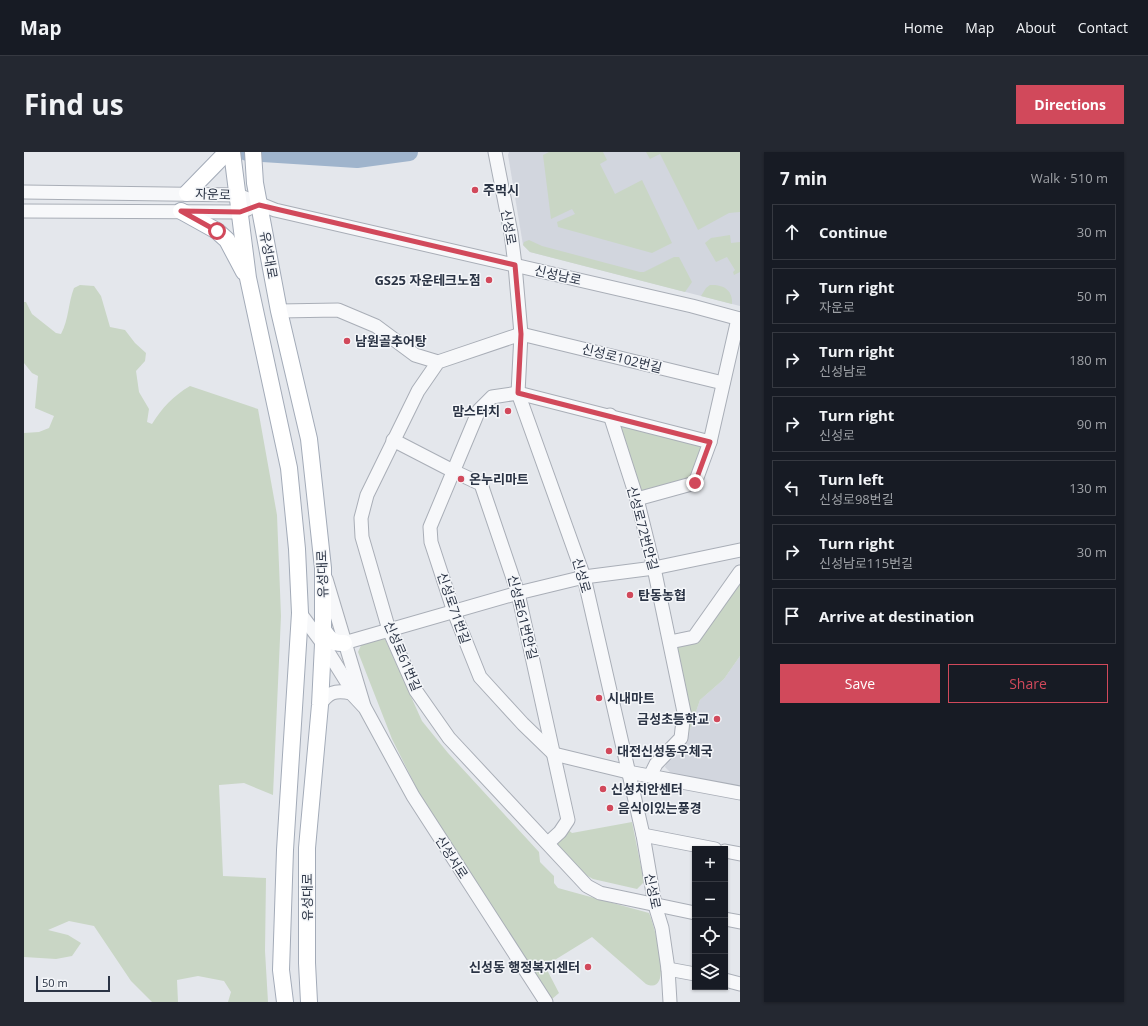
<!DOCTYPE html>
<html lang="en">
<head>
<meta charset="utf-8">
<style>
	:root { --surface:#171b24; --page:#242831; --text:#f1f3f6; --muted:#9ea1a6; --line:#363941; --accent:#d1495b }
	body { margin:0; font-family:"Open Sans","Noto Sans KR",sans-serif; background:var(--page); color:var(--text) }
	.controls { position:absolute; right:12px; bottom:12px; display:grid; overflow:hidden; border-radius:0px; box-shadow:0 1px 3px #0004 }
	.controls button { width:36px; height:36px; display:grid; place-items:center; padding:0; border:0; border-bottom:1px solid var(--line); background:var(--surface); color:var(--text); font:20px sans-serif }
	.scale { position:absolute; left:12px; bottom:10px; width:74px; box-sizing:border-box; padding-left:4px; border:2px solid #2b3445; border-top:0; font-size:11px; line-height:14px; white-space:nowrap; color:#2b3445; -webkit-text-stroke:3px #f4f6f9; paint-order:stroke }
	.stop { position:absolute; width:12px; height:12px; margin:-9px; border:3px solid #d1495b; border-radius:50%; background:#fff }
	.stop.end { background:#d1495b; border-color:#fff; box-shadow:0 1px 4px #0008 }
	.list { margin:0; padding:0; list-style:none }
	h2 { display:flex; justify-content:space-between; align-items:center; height:52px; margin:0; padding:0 16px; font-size:17px }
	h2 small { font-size:13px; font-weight:400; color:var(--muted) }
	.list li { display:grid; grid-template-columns:26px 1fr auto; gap:12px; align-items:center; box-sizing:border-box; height:56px; margin:0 8px 8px; padding:0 8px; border:1px solid var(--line); border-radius:0px }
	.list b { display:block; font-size:15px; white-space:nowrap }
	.list p { margin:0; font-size:13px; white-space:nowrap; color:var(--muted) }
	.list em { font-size:13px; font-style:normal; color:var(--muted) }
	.actions { display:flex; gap:8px; padding:12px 16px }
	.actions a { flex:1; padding:9px 0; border:1px solid var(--accent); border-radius:0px; text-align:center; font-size:14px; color:var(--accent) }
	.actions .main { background:var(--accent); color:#fff }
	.icon { flex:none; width:22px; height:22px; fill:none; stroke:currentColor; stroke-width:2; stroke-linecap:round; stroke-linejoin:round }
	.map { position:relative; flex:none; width:716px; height:850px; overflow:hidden; border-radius:0px }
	header { display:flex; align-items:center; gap:24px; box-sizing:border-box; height:56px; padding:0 20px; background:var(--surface); border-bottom:1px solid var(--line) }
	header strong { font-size:19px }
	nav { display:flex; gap:22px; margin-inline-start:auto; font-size:14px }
	.intro { display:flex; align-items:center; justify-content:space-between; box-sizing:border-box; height:96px; padding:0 24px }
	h1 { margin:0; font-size:28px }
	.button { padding:10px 18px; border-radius:0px; background:var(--accent); color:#fff; font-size:14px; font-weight:700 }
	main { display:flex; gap:24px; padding:0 24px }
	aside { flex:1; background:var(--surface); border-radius:0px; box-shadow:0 1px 3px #0004 }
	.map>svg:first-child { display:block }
	.built { fill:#d2d6de }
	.green { fill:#c9d6c5 }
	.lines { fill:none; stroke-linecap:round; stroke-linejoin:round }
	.river { stroke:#9fb4cc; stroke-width:18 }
	.minor-casing { stroke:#a9aeb7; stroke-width:15 }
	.major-casing { stroke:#a3abb8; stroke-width:18 }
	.minor { stroke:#f7f8fa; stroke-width:13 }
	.major { stroke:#fff; stroke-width:16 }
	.route { stroke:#d1495b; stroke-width:5 }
	.poi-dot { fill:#d1495b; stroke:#f4f6f9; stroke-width:1.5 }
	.labels { text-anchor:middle; stroke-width:3; stroke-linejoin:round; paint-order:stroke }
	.poi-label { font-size:13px; font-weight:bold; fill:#2b3445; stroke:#f4f6f9; text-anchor:start }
	.street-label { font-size:13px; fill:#2b3445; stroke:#f4f6f9 }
</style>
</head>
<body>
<header>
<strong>Map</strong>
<nav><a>Home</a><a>Map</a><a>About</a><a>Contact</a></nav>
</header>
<div class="intro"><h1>Find us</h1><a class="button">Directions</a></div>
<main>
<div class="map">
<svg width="716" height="850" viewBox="0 0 716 850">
	<rect width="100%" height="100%" fill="#e4e7ec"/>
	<!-- built -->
	<g class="built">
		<path d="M485,0H716V154L506,100L499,93L484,3Z"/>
		<path d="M716,504V634L648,622L641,615L645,604L663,586L676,548L700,527Z"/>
	</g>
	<!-- green -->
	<g class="green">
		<path d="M525,0H579L583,8L576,12L591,42L618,28L648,91L628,101L534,75L533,70L551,62L548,57L527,67L519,3Z"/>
		<path d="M622,0H716V60L705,61L674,78L636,2L626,7Z"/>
		<path d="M706,83L707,91L716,90V120L710,123L709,120L711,118L703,105L692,110L681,91L687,86Z"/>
		<path d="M505,88L518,94L616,120H620L650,105H655L668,130L661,140L506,100L499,93L500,90Z"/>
		<path d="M56,133L70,134L77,144L86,175L101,178L111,191L122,201L121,209L112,219L115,240L125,257L123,270L128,272C138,256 149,244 166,234L234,257L253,363L257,464L249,643L220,631L195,633L199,724L242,726L241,799L244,850H204L207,840L200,829L174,824L153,828L154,850H128L107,829L70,774L45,769L24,778L44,783L57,791L48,804L32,807L0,805V281L15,280L25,276L30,264L11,256L14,224L8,221L0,211V150H2L8,162L32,181L37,182C45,167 44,151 50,136Z"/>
		<path d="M686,133C699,132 709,138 708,152L677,144L682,136Z"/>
		<path d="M596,273L675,291L679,297L668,328L623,340L613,336Z"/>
		<path d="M716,427V504L700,527L676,548L663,586L650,497L654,491L673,487Z"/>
		<path d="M356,485L361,487L398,569L424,601L515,700L516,710L530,724V731L534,736L625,761C630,772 651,845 622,832L568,785L521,814L535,841L528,847L402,655L368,587L334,500L339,489Z"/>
		<path d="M608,670L620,730L613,737L569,727L560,722L530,690L543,677L548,681Z"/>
	</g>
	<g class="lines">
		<!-- river -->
		<path class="river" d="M223,0L333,7L385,0"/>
		<!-- minor casing -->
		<g class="minor-casing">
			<g id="minor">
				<path d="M471,0L487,81L491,113L497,182L494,241L560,425L619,683L631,753L638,776L644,817L646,850"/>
				<path d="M0,40L214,43L251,58L668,154L716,167"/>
				<path d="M0,59L216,60L224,57"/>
				<path d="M255,159L314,158L352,174L391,203L414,210"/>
				<path d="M586,263L613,347L630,416L660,560L657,586L632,612L626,624"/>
				<path d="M369,288L429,319L457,332L494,441L544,668L536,680L524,691"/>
				<path d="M686,290L494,241L468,245L455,258L406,375L407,390L430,460L456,525L499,572L530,602L604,620L716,641"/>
				<path d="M613,347L671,331L686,290L714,167"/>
				<path d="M302,427L340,554"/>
				<path d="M276,461L299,492L324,532L327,541L341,556L389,644L522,850"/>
				<path d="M646,490L670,485L716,420"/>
				<path d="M320,491L494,441L560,425L630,416L716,398"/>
				<path d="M296,553C304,540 311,538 327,541"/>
				<path d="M619,683L691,697"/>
				<path d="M701,699L716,702"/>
				<path d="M671,761L576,741L563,734L425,586L392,539L365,478L338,385L337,366L343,343L394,239L414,210L497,182L699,231"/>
				<path d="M701,767L716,770"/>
				<path d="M644,817L671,822"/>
				<path d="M701,828L716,832"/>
			</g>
		</g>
		<!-- major casing -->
		<g class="major-casing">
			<g id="major">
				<path d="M208,0L224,126L265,316L273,397L276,461L261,698L257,818L261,850"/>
				<path d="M229,0L231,31L255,159L285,287L299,416V492L296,553L283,696V811L285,850"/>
				<path d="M163,41L203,0"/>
				<path d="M157,59L193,79L203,88L220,120"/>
				<path d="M299,478C305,487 309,492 320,491"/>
			</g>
		</g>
		<!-- minor -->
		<use href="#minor" class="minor"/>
		<!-- major -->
		<use href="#major" class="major"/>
	</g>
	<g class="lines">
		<!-- route -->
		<path class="route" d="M193,79L157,59L216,60L235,53L491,113L497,182L494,241L686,290L671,331"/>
	</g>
	<!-- markers -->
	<g class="poi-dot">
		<circle cx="451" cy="38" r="4"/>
		<circle cx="465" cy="128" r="4"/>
		<circle cx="323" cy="189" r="4"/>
		<circle cx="484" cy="259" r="4"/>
		<circle cx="437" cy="327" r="4"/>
		<circle cx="606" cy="443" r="4"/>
		<circle cx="575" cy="546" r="4"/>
		<circle cx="693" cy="567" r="4"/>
		<circle cx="585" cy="599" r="4"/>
		<circle cx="579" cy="637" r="4"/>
		<circle cx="586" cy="656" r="4"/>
		<circle cx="564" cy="815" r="4"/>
	</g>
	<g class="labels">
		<!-- poi labels -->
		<g class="poi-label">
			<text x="459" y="43">주먹시</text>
			<text x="457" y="133" text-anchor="end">GS25 자운테크노점</text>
			<text x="331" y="194">남원골추어탕</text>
			<text x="476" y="264" text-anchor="end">맘스터치</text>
			<text x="445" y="332">온누리마트</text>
			<text x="614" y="448">탄동농협</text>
			<text x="583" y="551">시내마트</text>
			<text x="685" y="572" text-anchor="end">금성초등학교</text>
			<text x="593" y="604">대전신성동우체국</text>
			<text x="587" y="642">신성치안센터</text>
			<text x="594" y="661">음식이있는풍경</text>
			<text x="556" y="820" text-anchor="end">신성동 행정복지센터</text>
		</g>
		<!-- street labels -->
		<g class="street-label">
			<text transform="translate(189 42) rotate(2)" y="5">자운로</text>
			<text transform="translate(485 75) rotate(80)" y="5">신성로</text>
			<text transform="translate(245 103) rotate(80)" y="5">유성대로</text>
			<text transform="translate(534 123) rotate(13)" y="5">신성남로</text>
			<text transform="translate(598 206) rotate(14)" y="5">신성로102번길</text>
			<text transform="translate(619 376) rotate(75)" y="5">신성로72번안길</text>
			<text transform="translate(298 422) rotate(-92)" y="5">유성대로</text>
			<text transform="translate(558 423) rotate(74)" y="5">신성로</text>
			<text transform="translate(430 456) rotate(71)" y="5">신성로71번길</text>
			<text transform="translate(499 465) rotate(76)" y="5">신성로61번안길</text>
			<text transform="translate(379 504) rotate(67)" y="5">신성로61번길</text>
			<text transform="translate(428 705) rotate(57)" y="5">신성서로</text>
			<text transform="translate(629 739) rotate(78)" y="5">신성로</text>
			<text transform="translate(283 745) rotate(-90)" y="5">유성대로</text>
		</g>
	</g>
</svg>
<div class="controls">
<button>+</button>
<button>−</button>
<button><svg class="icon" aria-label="locate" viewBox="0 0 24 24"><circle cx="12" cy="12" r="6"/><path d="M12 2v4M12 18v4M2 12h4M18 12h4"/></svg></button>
<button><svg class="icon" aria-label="layers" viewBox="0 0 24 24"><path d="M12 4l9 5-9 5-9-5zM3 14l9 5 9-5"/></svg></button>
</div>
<div class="scale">50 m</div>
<div class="stop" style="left:193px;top:79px"></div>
<div class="stop end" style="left:671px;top:331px"></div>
</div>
<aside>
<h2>7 min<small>Walk · 510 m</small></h2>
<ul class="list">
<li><svg class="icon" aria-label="ahead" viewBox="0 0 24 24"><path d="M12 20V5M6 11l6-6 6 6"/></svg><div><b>Continue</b></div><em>30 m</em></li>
<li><svg class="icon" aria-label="right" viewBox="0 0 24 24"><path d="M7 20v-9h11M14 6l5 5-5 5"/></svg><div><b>Turn right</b><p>자운로</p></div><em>50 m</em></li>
<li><svg class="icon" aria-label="right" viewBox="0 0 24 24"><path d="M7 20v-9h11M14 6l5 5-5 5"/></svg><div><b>Turn right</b><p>신성남로</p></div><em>180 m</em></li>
<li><svg class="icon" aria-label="right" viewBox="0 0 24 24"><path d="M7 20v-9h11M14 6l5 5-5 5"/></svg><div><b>Turn right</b><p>신성로</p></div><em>90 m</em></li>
<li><svg class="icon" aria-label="left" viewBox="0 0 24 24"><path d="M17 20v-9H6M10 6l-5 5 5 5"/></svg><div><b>Turn left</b><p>신성로98번길</p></div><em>130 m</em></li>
<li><svg class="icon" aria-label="right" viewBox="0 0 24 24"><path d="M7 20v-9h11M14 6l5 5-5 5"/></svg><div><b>Turn right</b><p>신성남로115번길</p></div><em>30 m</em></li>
<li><svg class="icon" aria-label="arrive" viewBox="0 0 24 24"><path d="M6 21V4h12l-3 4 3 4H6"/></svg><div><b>Arrive at destination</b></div></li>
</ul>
<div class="actions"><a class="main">Save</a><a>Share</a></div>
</aside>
</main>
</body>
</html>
